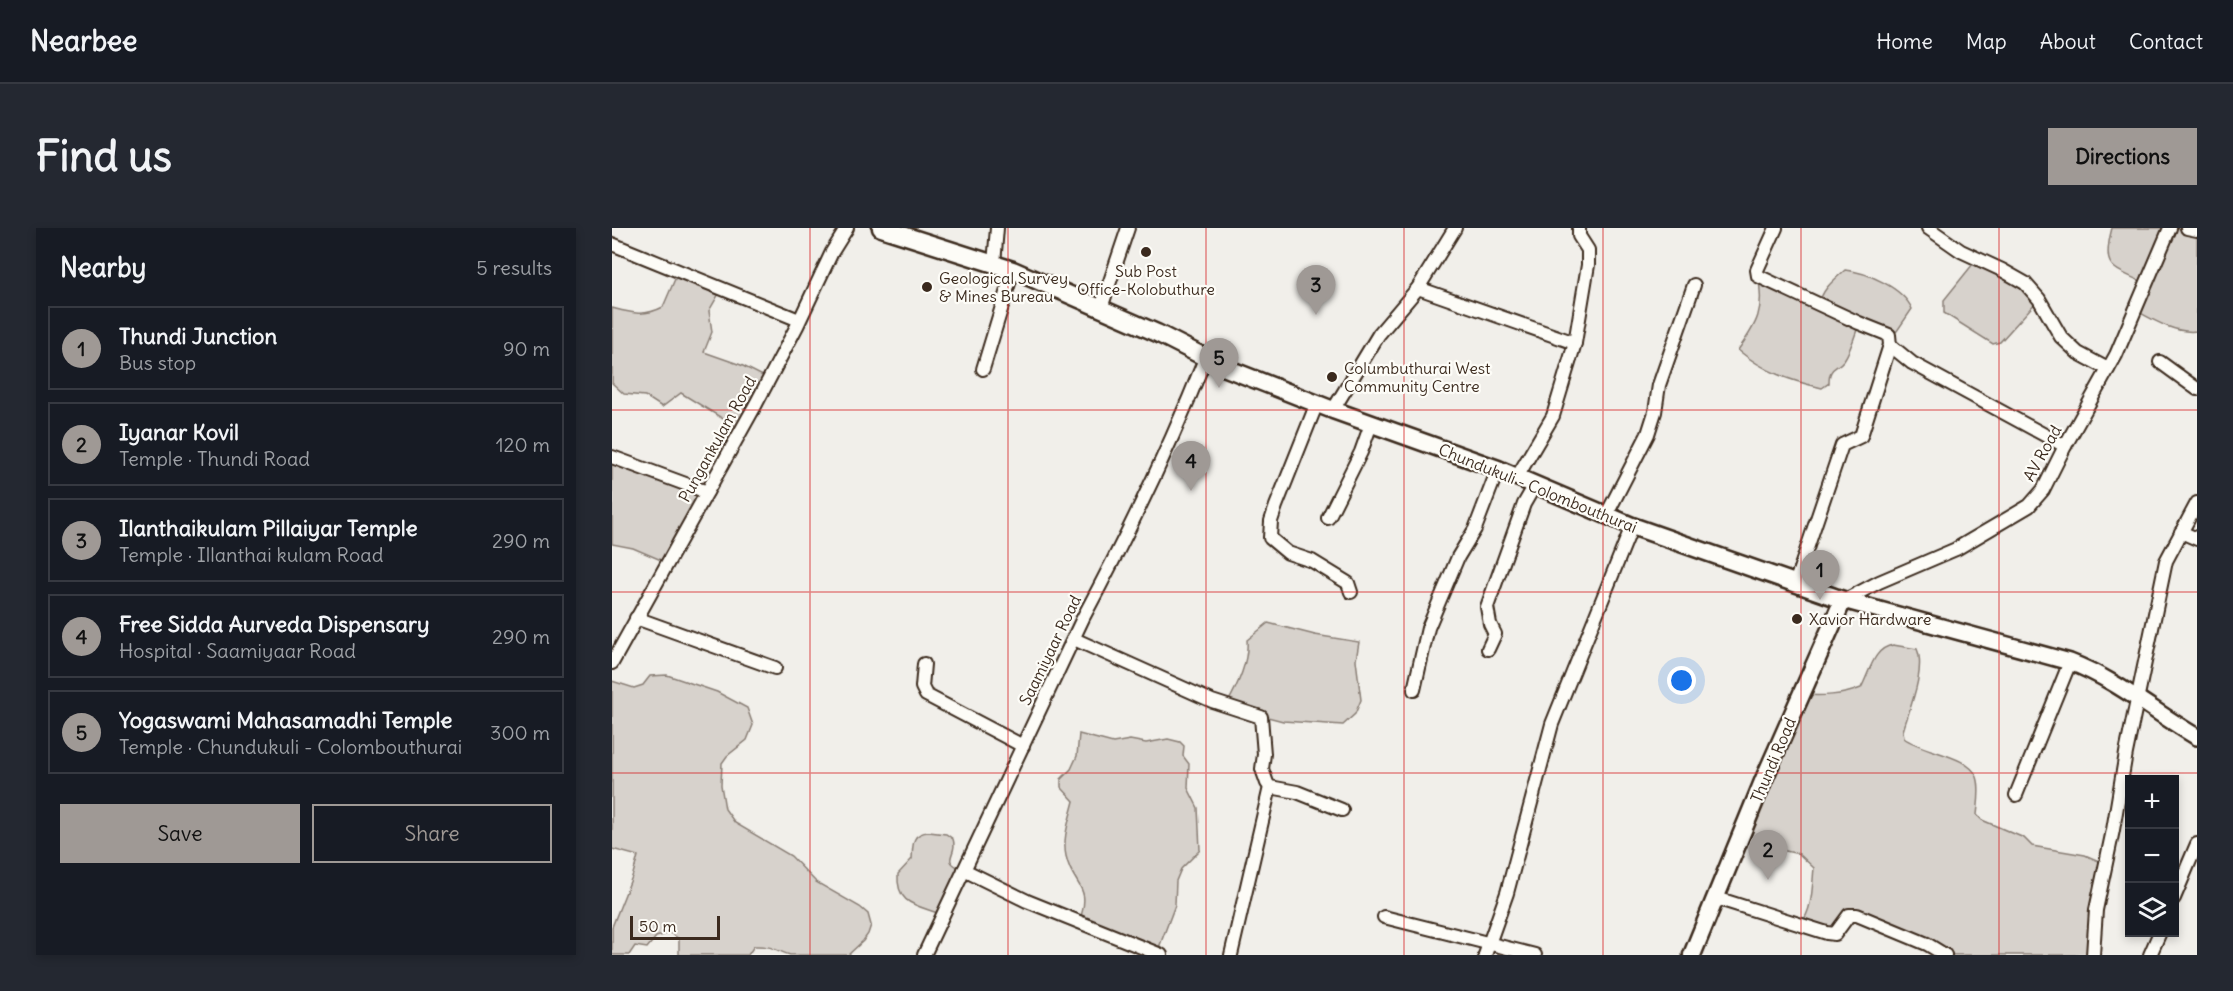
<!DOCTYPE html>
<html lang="en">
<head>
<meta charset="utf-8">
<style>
	:root { --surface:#171b24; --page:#242831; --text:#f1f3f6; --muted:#9ea1a6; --line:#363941; --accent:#9f9995 }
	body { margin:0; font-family:Delius,sans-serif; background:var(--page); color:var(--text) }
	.controls { position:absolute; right:18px; bottom:18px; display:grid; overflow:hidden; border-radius:0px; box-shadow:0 3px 9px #0003 }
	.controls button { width:54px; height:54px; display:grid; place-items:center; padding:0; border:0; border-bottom:2px solid var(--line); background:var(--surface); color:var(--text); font:30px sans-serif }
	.scale { position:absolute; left:18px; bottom:15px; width:90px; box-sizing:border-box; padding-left:6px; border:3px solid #3b2a1e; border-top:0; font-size:16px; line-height:21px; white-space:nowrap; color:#3b2a1e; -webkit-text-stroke:4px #fdfcf7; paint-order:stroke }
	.you { position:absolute; left:1070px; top:453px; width:21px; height:21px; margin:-15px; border:4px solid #fff; border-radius:50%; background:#1a73e8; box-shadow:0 0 0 9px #1a73e833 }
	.badge { display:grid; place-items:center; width:39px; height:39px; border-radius:50%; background:var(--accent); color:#111; font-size:20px; font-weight:700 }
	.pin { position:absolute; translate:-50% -50px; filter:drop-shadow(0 2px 3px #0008) }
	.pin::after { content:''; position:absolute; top:32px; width:21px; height:18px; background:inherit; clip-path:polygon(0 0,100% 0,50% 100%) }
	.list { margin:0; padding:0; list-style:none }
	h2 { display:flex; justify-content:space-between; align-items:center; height:78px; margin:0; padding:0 24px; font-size:26px }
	h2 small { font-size:20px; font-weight:400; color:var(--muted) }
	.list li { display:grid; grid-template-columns:39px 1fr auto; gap:18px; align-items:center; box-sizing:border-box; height:84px; margin:0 12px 12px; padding:0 12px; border:2px solid var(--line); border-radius:0px }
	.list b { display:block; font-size:22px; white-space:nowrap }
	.list p { margin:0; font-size:20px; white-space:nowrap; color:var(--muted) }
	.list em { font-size:20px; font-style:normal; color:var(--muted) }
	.actions { display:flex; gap:12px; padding:18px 24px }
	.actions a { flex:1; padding:14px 0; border:2px solid var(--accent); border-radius:0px; text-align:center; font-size:21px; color:var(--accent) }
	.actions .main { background:var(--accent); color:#111 }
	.icon { flex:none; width:33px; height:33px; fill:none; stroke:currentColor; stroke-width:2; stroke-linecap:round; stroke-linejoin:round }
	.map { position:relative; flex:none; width:1585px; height:727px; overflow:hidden; border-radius:0px }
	header { display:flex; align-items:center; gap:36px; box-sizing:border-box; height:84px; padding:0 30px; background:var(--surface); border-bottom:2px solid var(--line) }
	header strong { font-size:28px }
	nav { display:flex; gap:33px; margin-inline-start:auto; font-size:21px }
	.intro { display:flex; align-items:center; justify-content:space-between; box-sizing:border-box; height:144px; padding:0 36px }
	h1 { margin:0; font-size:42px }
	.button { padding:15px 27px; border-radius:0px; background:var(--accent); color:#111; font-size:21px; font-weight:700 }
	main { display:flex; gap:36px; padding:0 36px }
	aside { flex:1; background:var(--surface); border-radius:0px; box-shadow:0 3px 9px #0003 }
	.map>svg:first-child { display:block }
	.green { fill:#d7d2cc; stroke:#897e75; stroke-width:1.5 }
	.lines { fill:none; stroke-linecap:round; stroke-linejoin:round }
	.minor-casing { stroke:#3b2a1e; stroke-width:16 }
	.tertiary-casing { stroke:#3b2a1e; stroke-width:20 }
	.secondary-casing { stroke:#3b2a1e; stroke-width:21 }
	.minor { stroke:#fdfcf7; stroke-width:12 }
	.tertiary { stroke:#fdfcf7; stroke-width:15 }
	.secondary { stroke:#fdfcf7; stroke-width:16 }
	.grid { fill:none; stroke:#d62828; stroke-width:1.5; stroke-opacity:0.55 }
	.poi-dot { fill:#3b2a1e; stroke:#fdfcf7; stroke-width:2 }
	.labels { text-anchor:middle; stroke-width:4.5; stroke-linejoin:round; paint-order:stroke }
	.poi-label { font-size:16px; fill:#3b2a1e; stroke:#fdfcf7; text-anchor:start }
	.street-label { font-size:16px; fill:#3b2a1e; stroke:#fdfcf7 }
</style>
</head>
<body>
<header>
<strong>Nearbee</strong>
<nav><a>Home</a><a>Map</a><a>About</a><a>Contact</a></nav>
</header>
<div class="intro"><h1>Find us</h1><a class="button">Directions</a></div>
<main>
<aside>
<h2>Nearby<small>5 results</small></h2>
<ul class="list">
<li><span class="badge">1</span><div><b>Thundi Junction</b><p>Bus stop</p></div><em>90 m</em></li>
<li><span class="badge">2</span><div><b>Iyanar Kovil</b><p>Temple · Thundi Road</p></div><em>120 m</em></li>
<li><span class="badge">3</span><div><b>Ilanthaikulam Pillaiyar Temple</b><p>Temple · Illanthai kulam Road</p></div><em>290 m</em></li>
<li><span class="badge">4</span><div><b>Free Sidda Aurveda Dispensary</b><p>Hospital · Saamiyaar Road</p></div><em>290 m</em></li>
<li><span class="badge">5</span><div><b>Yogaswami Mahasamadhi Temple</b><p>Temple · Chundukuli - Colombouthurai</p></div><em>300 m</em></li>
</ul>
<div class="actions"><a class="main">Save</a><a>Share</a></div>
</aside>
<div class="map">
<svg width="1585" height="727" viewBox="0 0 1585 727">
	<rect width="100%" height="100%" fill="#f1efea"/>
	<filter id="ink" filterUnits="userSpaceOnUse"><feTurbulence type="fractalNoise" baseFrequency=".0167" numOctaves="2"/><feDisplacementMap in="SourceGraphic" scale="12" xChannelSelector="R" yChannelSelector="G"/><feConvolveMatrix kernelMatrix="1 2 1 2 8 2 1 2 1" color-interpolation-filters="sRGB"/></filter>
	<g filter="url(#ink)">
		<!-- green -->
		<g class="green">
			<path d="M1500,0H1585V103C1564,106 1541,92 1523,82L1534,56C1500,39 1489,42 1500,0Z"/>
			<path d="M1365,31L1427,71L1388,114L1381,116L1332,85V72Z"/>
			<path d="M1233,42C1255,44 1291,60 1300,81L1285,103L1277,107L1247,96C1243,107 1239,122 1232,132C1224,142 1217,138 1217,155L1210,160C1176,152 1153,144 1126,122C1145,96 1153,82 1146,48L1207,76C1211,60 1221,53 1233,42Z"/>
			<path d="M66,44L109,62L97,83L100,104L92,124L129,137L157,151L129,202L69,165L50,179L33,168L12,166L0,155V80C19,85 32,89 51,79Z"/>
			<path d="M0,229L95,264L56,335L21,320L0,316Z"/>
			<path d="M656,395L703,407L747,414L744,432L749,472L743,486L731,497L671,493L614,478C625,459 637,434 635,412Z"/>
			<path d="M1281,417L1305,421C1314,442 1297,482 1291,503L1292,510C1310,524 1357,527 1365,549C1369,560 1366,576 1365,587L1370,592L1412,610L1420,618L1473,627L1494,636L1481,727H1333L1245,687L1223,706L1189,696C1201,680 1200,659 1202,640L1187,626L1128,613L1189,467C1211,468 1229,468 1249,460C1258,444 1261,420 1281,417Z"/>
			<path d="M55,447L105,464L135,480L141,497L135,512L115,528L110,535L109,557L113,581L123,595L179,628L204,654L248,679L256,686L259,697L256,706L251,713L236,727C224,727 188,727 178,727C165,723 159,717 142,718L136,727H67V711L58,705L44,709L35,720L23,718L17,727H0V699L21,646L26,628L0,621V453L22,460L31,457L38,448Z"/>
			<path d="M467,506L501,515L518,512L534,515L556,511L568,514L572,518L571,528L577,536L576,560L586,580L588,622L569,641L564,653L563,677L545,725L467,694C481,656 461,660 454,628C450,610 458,590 462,573L449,559V551L459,541L465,528Z"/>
			<path d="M317,604L334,606L341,611C347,627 326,632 352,642L331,687C306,677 284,678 286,646L300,631C301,617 299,605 317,604Z"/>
		</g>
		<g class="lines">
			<!-- minor casing -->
			<g class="minor-casing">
				<g id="minor">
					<path d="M1164,0L1145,42L1146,48L1247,95L1277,107L1278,117L1300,135L1453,218"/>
					<path d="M1316,0L1349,23L1390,42L1413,55L1427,71L1449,109L1466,125L1496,141"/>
					<path d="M1575,0L1585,2"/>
					<path d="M0,16L187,92"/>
					<path d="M382,36L385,0"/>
					<path d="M806,60L963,115"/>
					<path d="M489,80L516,0"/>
					<path d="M1548,134L1585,161"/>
					<path d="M371,141L401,42"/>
					<path d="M705,175L664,278L659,293L658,310L676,325L700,333L736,355L739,364"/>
					<path d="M721,182L767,106L806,60L843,0"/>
					<path d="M0,229L95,264"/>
					<path d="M905,249L941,188L963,115L976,37V22L967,8V0"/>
					<path d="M994,288L1036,206L1043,184L1047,157L1082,57"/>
					<path d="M716,290L749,224L759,196"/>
					<path d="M1569,304L1585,311"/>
					<path d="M1183,356L1230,217L1249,208L1278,117"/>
					<path d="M1233,372L1267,354L1344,321L1417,278L1431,262L1453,218L1504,127L1558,0"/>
					<path d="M24,390L163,440"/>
					<path d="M462,411L600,473L649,489L652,526L650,541L655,555L658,559L685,564L730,582"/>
					<path d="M876,421L883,406L878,396L875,379L912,276L923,257"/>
					<path d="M0,435L144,176L185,98L220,24L235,0"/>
					<path d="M312,436L310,459L314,467L411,518"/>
					<path d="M802,462L816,400L846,329L863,301L886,241"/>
					<path d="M1404,567L1458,434"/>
					<path d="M352,642L415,673L549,727"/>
					<path d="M1104,670L1215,705L1223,706L1237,687H1245L1315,716L1333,727"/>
					<path d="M1562,670L1585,616"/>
					<path d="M772,689L923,727"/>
					<path d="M312,727L471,390C516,306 558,219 593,131"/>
					<path d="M619,727L658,559"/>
					<path d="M873,727L895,665L940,496L1020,298"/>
					<path d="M1481,727L1484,682L1501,602L1514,525L1554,333L1585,275"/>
					<path d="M1538,727L1548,704"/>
				</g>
			</g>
			<!-- tertiary casing -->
			<g class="tertiary-casing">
				<path id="tertiary" d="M1231,372L1458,434C1505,452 1542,484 1585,509"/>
			</g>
			<!-- secondary casing -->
			<g class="secondary-casing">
				<path id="secondary" d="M269,0L401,42L545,105L614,140L721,182L886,241L1020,298L1231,372L1152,551L1080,727"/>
			</g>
			<!-- minor -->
			<use href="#minor" class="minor"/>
			<!-- tertiary -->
			<use href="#tertiary" class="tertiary"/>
			<!-- secondary -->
			<use href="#secondary" class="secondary"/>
		</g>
	</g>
	<!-- grid -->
	<path class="grid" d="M198,0V727M396,0V727M594,0V727M792,0V727M991,0V727M1189,0V727M1387,0V727M0,182H1585M0,364H1585M0,545H1585"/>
	<!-- markers -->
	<g class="poi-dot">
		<circle cx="534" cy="24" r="6"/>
		<circle cx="315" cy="59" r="6"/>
		<circle cx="720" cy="149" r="6"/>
		<circle cx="1185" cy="391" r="6"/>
	</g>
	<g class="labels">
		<!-- poi labels -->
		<g class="poi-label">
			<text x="534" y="49" text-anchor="middle">Sub Post<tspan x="534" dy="18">Office-Kolobuthure</tspan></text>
			<text x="327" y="56">Geological Survey<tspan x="327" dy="18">&amp; Mines Bureau</tspan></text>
			<text x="732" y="146">Columbuthurai West<tspan x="732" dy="18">Community Centre</tspan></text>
			<text x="1197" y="397">Xavior Hardware</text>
		</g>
		<!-- street labels -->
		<g class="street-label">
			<text transform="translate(105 211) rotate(-61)" y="6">Pungankulam Road</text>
			<text transform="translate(1430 225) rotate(-61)" y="6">AV Road</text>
			<text transform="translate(926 260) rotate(22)" y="6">Chundukuli - Colombouthurai</text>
			<text transform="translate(438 422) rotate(-64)" y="6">Saamiyaar Road</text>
			<text transform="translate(1161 532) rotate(-67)" y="6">Thundi Road</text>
		</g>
	</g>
</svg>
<div class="controls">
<button>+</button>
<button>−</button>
<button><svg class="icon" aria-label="layers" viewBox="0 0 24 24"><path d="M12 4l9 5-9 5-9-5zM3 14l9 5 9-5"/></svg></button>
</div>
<div class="scale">50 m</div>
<div class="you"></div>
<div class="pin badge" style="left:1208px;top:372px">1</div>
<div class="pin badge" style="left:1156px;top:652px">2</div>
<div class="pin badge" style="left:704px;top:87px">3</div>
<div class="pin badge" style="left:579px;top:263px">4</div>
<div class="pin badge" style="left:607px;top:160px">5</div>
</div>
</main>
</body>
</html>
